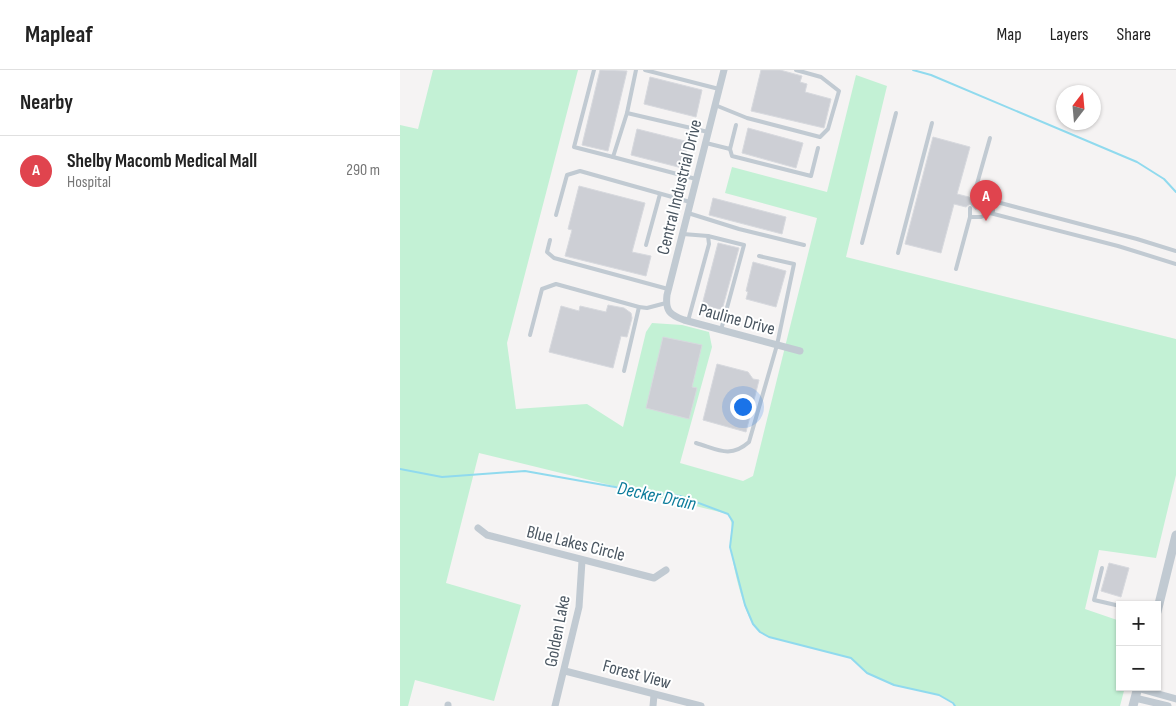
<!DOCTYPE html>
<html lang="en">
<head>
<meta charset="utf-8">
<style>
	:root { --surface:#fff; --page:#f6f6f6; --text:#222; --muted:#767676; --line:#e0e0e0; --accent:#ea580c }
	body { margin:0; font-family:"Sofia Sans Condensed",sans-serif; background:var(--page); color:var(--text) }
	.controls { position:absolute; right:15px; bottom:15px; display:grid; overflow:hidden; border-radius:0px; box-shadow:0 1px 4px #0004 }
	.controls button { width:45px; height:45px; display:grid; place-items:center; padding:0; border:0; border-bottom:1px solid var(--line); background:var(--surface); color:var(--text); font:25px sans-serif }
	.compass { position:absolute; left:656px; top:15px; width:45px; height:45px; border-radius:50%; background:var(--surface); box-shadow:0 1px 4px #0004; rotate:16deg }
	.you { position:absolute; left:342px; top:336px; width:18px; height:18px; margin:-12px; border:4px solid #fff; border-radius:50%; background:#1a73e8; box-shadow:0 0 0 8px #1a73e833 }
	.badge { display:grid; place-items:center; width:32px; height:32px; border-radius:50%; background:var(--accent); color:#fff; font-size:16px; font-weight:700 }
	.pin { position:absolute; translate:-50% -41px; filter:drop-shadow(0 1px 2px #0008) }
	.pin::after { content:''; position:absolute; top:26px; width:18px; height:15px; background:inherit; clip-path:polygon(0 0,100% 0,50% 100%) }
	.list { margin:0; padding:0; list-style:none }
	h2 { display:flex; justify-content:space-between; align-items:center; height:65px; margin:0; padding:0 20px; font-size:21px }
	h2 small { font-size:16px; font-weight:400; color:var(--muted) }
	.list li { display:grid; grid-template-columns:32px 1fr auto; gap:15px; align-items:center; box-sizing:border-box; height:70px; padding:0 20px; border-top:1px solid var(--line) }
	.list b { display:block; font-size:19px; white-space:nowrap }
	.list p { margin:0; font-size:16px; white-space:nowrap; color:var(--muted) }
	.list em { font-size:16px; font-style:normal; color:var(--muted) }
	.map { position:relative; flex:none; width:776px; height:636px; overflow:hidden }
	header { display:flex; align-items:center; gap:30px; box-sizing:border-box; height:70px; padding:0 25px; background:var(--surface); border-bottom:1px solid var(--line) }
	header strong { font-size:24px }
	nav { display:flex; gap:28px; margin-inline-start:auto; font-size:18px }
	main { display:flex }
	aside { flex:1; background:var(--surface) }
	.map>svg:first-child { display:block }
	.green { fill:#c3f1d5 }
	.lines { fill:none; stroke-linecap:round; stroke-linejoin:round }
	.stream { stroke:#90daee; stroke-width:2 }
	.building { fill:#cdcfd5; stroke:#d7d9de }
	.service { stroke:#c1cad2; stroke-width:4 }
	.minor { stroke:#c1cad2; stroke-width:7 }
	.tertiary { stroke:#c1cad2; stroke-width:9 }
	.labels { text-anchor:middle; stroke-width:4; stroke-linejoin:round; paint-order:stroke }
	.street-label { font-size:18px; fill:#4a5661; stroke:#fff }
	.water-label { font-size:19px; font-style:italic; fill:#0c7c9b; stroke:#fff }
</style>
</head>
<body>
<header>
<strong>Mapleaf</strong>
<nav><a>Map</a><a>Layers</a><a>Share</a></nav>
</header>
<main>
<aside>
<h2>Nearby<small></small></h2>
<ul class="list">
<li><span class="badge" style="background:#e0444e">A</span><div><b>Shelby Macomb Medical Mall</b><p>Hospital</p></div><em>290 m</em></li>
</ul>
</aside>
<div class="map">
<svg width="776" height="636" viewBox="0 0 776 636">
	<rect width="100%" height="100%" fill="#f5f3f3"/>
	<!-- green -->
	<path class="green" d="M33,0H178L107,273L116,339L187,334L223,357L246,262L252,253L282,255L309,262L312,277L280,393L343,411L353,406L417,148L325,123L332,97L427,122L456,5L487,16L446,187L776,269V405L756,488L699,480L685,539L720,551V617H725L720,636H555L553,632L539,625L494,615L467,603L451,588L369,567C363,564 358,561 354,555C344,543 332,494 331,477C329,464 335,456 328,444L79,383L46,513L121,535L94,631L15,610L8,636H0V55L18,59Z"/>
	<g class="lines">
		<!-- stream -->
		<g class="stream">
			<path d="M513,0L531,5L737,92L764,109L776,122"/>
			<path d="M0,399L42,407L125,401L232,420L280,426L328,444L333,452L330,477L345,535L353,554L360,562L369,567L451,588L467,603L494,615L539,625L553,633L555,636"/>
		</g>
	</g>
	<!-- building -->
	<g class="building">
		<path d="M200,0L227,1L208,81L182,75Z"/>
		<path d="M361,0H380L402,6L400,12L407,14L405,22L431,29L424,58L351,41Z"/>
		<path d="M250,7L302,20L296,47L244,34Z"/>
		<path d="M348,58L403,73L396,98L342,83Z"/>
		<path d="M237,59L289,72L282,98L231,85Z"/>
		<path d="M533,67L570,77L557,124L569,127L572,132L579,130L576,140L570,134L566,137L554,134L541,183L505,174Z"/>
		<path d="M179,116L245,133L232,182L251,186L246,206L165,186L172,160L168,159Z"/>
		<path d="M313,128L386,147L382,164L309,145Z"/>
		<path d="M318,173L339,178L322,240L302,235Z"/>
		<path d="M353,192L386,201L376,237L346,229L348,222L346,221Z"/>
		<path d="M208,235L224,238L231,243L232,248L227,267L221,266L213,298L149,282L161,236L179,241L180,236L206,242Z"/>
		<path d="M263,267L302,275L292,317L297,318L289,349L246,338Z"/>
		<path d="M317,294L348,302L353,309L359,310L346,362L303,350Z"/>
		<path d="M709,493L729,498L721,527L701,521Z"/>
	</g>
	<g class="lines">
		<!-- service -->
		<g class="service">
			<path d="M194,0L174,77L213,87L227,43L236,0"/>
			<path d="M245,0L319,19"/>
			<path d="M315,35L347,48L420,67L428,59L439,21L421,7L396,0"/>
			<path d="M227,43L308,62"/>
			<path d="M306,73L330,79L336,55"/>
			<path d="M330,79L332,86L411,106L418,78"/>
			<path d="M213,87L296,109"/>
			<path d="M576,121L587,125L593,131L737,169L776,181"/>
			<path d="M573,128L590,68"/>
			<path d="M288,143L339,159L404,175"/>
			<path d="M590,143L593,141V131"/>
			<path d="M156,145L167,105L180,101L290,132"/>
			<path d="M570,147H581L590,143L718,176L776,194"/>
			<path d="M283,164L308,166L309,174L288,251"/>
			<path d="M308,166L344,175L321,260"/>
			<path d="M150,170L147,182L154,188L268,219"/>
			<path d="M462,173L496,43"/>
			<path d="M246,175L260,124"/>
			<path d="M498,183L532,53"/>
			<path d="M556,199L570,147V138"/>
			<path d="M130,265L142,219L156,214L239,237L247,238L266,233"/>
			<path d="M224,301L239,237"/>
			<path d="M296,373C317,379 330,389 349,372L377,275L394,194L359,186"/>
			<path d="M702,498L694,530L720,536"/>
		</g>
		<!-- minor -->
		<g class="minor">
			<path d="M324,0L267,225C265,241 270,245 284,250L400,281"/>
			<path d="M78,458L87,465L254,508L266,500"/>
			<path d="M165,601L301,636"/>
			<path d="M737,618L776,629"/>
			<path d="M735,628L768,636"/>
			<path d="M48,635V636"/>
			<path d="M155,636L179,537L182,491"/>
			<path d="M253,636L254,625"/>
		</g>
		<!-- tertiary -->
		<g class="tertiary">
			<path d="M757,542L776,465"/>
			<path d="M733,636L738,617"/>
		</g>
	</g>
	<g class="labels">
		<!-- street labels -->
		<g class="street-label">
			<text transform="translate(279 117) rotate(-76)" y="6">Central Industrial Drive</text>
			<text transform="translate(337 249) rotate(15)" y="6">Pauline Drive</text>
			<text transform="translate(176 473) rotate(14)" y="6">Blue Lakes Circle</text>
			<text transform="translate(157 561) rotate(-79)" y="6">Golden Lake</text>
			<text transform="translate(237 604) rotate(15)" y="6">Forest View</text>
		</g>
		<!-- water labels -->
		<g class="water-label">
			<text transform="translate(257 425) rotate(12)" y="7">Decker Drain</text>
		</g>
	</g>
</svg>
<div class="controls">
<button>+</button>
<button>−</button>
</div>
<svg class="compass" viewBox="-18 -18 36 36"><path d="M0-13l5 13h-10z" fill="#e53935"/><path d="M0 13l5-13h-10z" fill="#767676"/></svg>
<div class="you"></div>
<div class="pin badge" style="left:586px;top:151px;background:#e0444e">A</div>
</div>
</main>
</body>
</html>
